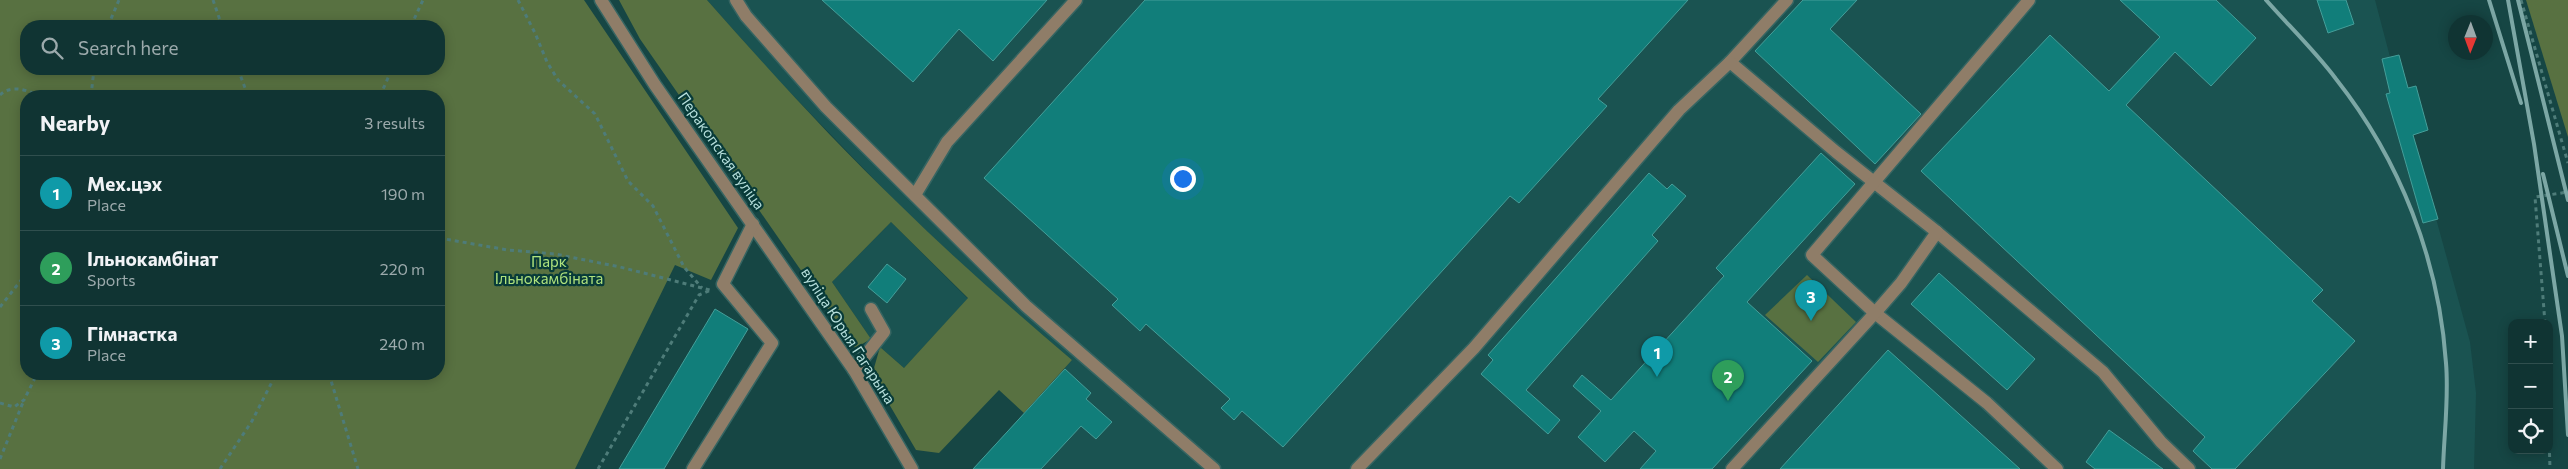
<!DOCTYPE html>
<html lang="en">
<head>
<meta charset="utf-8">
<style>
	:root { --surface:#103433; --page:#193c3b; --text:#f1f3f6; --muted:#9caaac; --line:#304f4e; --accent:#e69b98 }
	body { margin:0; font-family:Commissioner,sans-serif; background:var(--page); color:var(--text) }
	.controls { position:absolute; right:15px; bottom:15px; display:grid; overflow:hidden; border-radius:10px; box-shadow:0 2px 12px #0003 }
	.controls button { width:45px; height:45px; display:grid; place-items:center; padding:0; border:0; border-bottom:1px solid var(--line); background:var(--surface); color:var(--text); font:25px sans-serif }
	.compass { position:absolute; left:2448px; top:15px; width:45px; height:45px; border-radius:50%; background:var(--surface); box-shadow:0 2px 12px #0003; rotate:181deg }
	.you { position:absolute; left:1182px; top:178px; width:18px; height:18px; margin:-12px; border:4px solid #fff; border-radius:50%; background:#1a73e8; box-shadow:0 0 0 8px #1a73e833 }
	.badge { display:grid; place-items:center; width:32px; height:32px; border-radius:50%; background:var(--accent); color:#fff; font-size:16px; font-weight:700 }
	.pin { position:absolute; translate:-50% -41px; filter:drop-shadow(0 1px 2px #0008) }
	.pin::after { content:''; position:absolute; top:26px; width:18px; height:15px; background:inherit; clip-path:polygon(0 0,100% 0,50% 100%) }
	.list { margin:0; padding:0; list-style:none }
	h2 { display:flex; justify-content:space-between; align-items:center; height:65px; margin:0; padding:0 20px; font-size:21px }
	h2 small { font-size:16px; font-weight:400; color:var(--muted) }
	.list li { display:grid; grid-template-columns:32px 1fr auto; gap:15px; align-items:center; box-sizing:border-box; height:75px; padding:0 20px; border-top:1px solid var(--line) }
	.list b { display:block; font-size:19px; white-space:nowrap }
	.list p { margin:0; font-size:16px; white-space:nowrap; color:var(--muted) }
	.list em { font-size:16px; font-style:normal; color:var(--muted) }
	.icon { flex:none; width:28px; height:28px; fill:none; stroke:currentColor; stroke-width:2; stroke-linecap:round; stroke-linejoin:round }
	.map { position:relative; flex:none; width:2568px; height:469px; overflow:hidden }
	.search { position:absolute; background:var(--surface); box-shadow:0 2px 12px #0003; left:20px; top:20px; width:425px; height:55px; display:flex; align-items:center; gap:12px; box-sizing:border-box; padding:0 18px; border-radius:20px; color:var(--muted); font-size:19px }
	.panel { position:absolute; background:var(--surface); box-shadow:0 2px 12px #0003; left:20px; top:90px; width:425px; height:290px; border-radius:20px }
	.map>svg:first-child { display:block }
	.built { fill:#1a5351 }
	.green { fill:#587141; fill-rule:evenodd }
	.building { fill:#117e7a; stroke:#449e99 }
	.lines { fill:none; stroke-linecap:round; stroke-linejoin:round }
	.minor-casing { stroke:#366562; stroke-width:15 }
	.path { stroke:#4e7c79; stroke-width:3; stroke-dasharray:4 4; stroke-linecap:butt }
	.minor { stroke:#8f7d68; stroke-width:12 }
	.rail { stroke:#7ca7a5; stroke-width:4 }
	.labels { text-anchor:middle; stroke-width:4.5; stroke-linejoin:round; paint-order:stroke }
	.street-label { font-size:15px; fill:#b6dfdc; stroke:#083b39 }
	.park-label { font-size:15px; fill:#afe27d; stroke:#083b39 }
</style>
</head>
<body>
<div class="map">
<svg width="2568" height="469" viewBox="0 0 2568 469">
	<rect width="100%" height="100%" fill="#164644"/>
	<!-- built -->
	<g class="built">
		<path d="M707,0H2375L2390,57L2399,55L2403,72L2399,91L2416,86L2428,130L2413,135L2470,342L2476,393L2474,469H973L1072,360L985,286L898,204L779,81Z"/>
		<path d="M891,222L968,299L904,368L871,339L832,282Z"/>
	</g>
	<!-- green -->
	<g class="green">
		<path d="M0,0H584L738,228L711,280L675,265L575,469H0ZM439,26V69H26V26ZM26,96H439V374H26Z"/>
		<path d="M619,0H707C769,70 832,140 900,205C955,259 1013,310 1072,360L1024,413L999,390L939,453L916,450L872,375L880,347L904,368L968,298L891,222L832,282L871,339L855,348L640,39Z"/>
		<path d="M2526,0H2568V137Z"/>
		<path d="M1807,275L1856,322L1818,362L1765,315Z"/>
	</g>
	<!-- building -->
	<g class="building">
		<path d="M822,0H1047L993,61L959,29L913,82Z"/>
		<path d="M1145,0H1688L1598,99L1607,106L1519,203L1510,196L1283,447L1242,411L1234,420L1221,408L1230,399L1146,324L1140,331L1112,305L1118,299L984,178Z"/>
		<path d="M1803,0H1857L1830,29L1921,114L1875,164L1755,51Z"/>
		<path d="M2120,0H2216L2256,38L2211,86L2175,52L2126,105L2323,290L2312,301L2355,341L2235,469H2212L2193,451L2205,437L1921,171L2050,35L2109,91L2160,37Z"/>
		<path d="M2317,0H2346L2354,24L2328,33Z"/>
		<path d="M2399,55L2408,88L2416,86L2428,130L2413,135L2438,219L2423,223L2386,94L2390,93L2382,59Z"/>
		<path d="M1821,153L1855,184L1747,302L1812,361L1712,469H1640L1656,451L1634,431L1605,462L1578,437L1601,411L1573,386L1582,375L1611,400L1724,276L1716,268Z"/>
		<path d="M1649,173L1667,189L1672,184L1686,196L1652,235L1658,241L1526,390L1560,420L1548,434L1481,374L1493,360L1488,355Z"/>
		<path d="M887,264L906,279L887,303L868,287Z"/>
		<path d="M1939,273L2035,359L2007,390L1911,304Z"/>
		<path d="M715,309L748,329L664,469H619Z"/>
		<path d="M1888,350L2020,469H1780Z"/>
		<path d="M1065,369L1091,393L1086,399L1112,422L1096,439L1081,426L1041,469H973Z"/>
		<path d="M2109,430L2163,469H2095L2086,462Z"/>
	</g>
	<g class="lines">
		<!-- minor casing -->
		<g class="minor-casing">
			<g id="minor">
				<path d="M601,0L655,85L854,370L912,469"/>
				<path d="M736,0L746,16L826,107L1026,306L1214,469"/>
				<path d="M1730,62L1787,0"/>
				<path d="M915,195L947,142L1076,0"/>
				<path d="M1937,232L2103,372L2161,442L2189,469"/>
				<path d="M854,370L884,332L871,309"/>
				<path d="M693,469L772,343L723,284L753,224"/>
				<path d="M1357,469L1474,348L1679,110L1730,62L1836,152L1937,232L1901,283L1875,313L1987,403L2057,469"/>
				<path d="M1732,469L1875,313L1812,255L2029,0"/>
			</g>
		</g>
		<!-- path -->
		<g class="path">
			<path d="M213,0L222,26"/>
			<path d="M518,0L535,33L547,62L558,80L595,114L628,181L653,206L684,267L702,288"/>
			<path d="M2521,0L2568,163"/>
			<path d="M108,26L119,0"/>
			<path d="M411,26L423,0"/>
			<path d="M238,69L248,96"/>
			<path d="M0,95C10,85 27,89 38,96"/>
			<path d="M91,96L94,69"/>
			<path d="M380,96L392,69"/>
			<path d="M439,238L508,250L555,254L620,267L710,290"/>
			<path d="M0,307L26,274"/>
			<path d="M2545,323L2535,197L2568,192"/>
			<path d="M329,374L358,469"/>
			<path d="M0,403L14,407L24,400L37,374"/>
			<path d="M2549,437L2550,469"/>
			<path d="M0,459L24,400"/>
			<path d="M220,469L252,421L276,374"/>
			<path d="M598,469L699,295L711,290"/>
		</g>
		<!-- minor -->
		<use href="#minor" class="minor"/>
		<!-- rail -->
		<g class="rail">
			<path d="M2266,0C2289,26 2315,51 2336,79C2400,160 2439,260 2446,363C2449,398 2444,434 2443,469"/>
			<path d="M2489,0L2521,103"/>
			<path d="M2508,0L2534,144L2562,336L2568,435"/>
			<path d="M2518,0L2568,200"/>
			<path d="M2543,174L2568,276"/>
		</g>
	</g>
	<g class="labels">
		<!-- street labels -->
		<g class="street-label">
			<text transform="translate(721 151) rotate(55)" y="5">Перакопская вуліца</text>
			<text transform="translate(848 336) rotate(57)" y="5">вуліца Юрыя Гагарына</text>
		</g>
		<!-- park labels -->
		<g class="park-label">
			<text x="549" y="267">Парк<tspan x="549" dy="17">Ільнокамбіната</tspan></text>
		</g>
	</g>
</svg>
<div class="controls">
<button>+</button>
<button>−</button>
<button><svg class="icon" aria-label="locate" viewBox="0 0 24 24"><circle cx="12" cy="12" r="6"/><path d="M12 2v4M12 18v4M2 12h4M18 12h4"/></svg></button>
</div>
<svg class="compass" viewBox="-18 -18 36 36"><path d="M0-13l5 13h-10z" fill="#e53935"/><path d="M0 13l5-13h-10z" fill="#9caaac"/></svg>
<div class="you"></div>
<div class="pin badge" style="left:1657px;top:377px;background:#0f9aa8">1</div>
<div class="pin badge" style="left:1728px;top:401px;background:#2e9e5b">2</div>
<div class="pin badge" style="left:1811px;top:321px;background:#0f9aa8">3</div>
<div class="search"><svg class="icon" aria-label="search" viewBox="0 0 24 24"><circle cx="10" cy="10" r="6"/><path d="M15 15l6 6"/></svg>Search here</div>
<section class="panel">
<h2>Nearby<small>3 results</small></h2>
<ul class="list">
<li><span class="badge" style="background:#0f9aa8">1</span><div><b>Мех.цэх</b><p>Place</p></div><em>190 m</em></li>
<li><span class="badge" style="background:#2e9e5b">2</span><div><b>Ільнокамбінат</b><p>Sports</p></div><em>220 m</em></li>
<li><span class="badge" style="background:#0f9aa8">3</span><div><b>Гімнастка</b><p>Place</p></div><em>240 m</em></li>
</ul>
</section>
</div>
</body>
</html>
